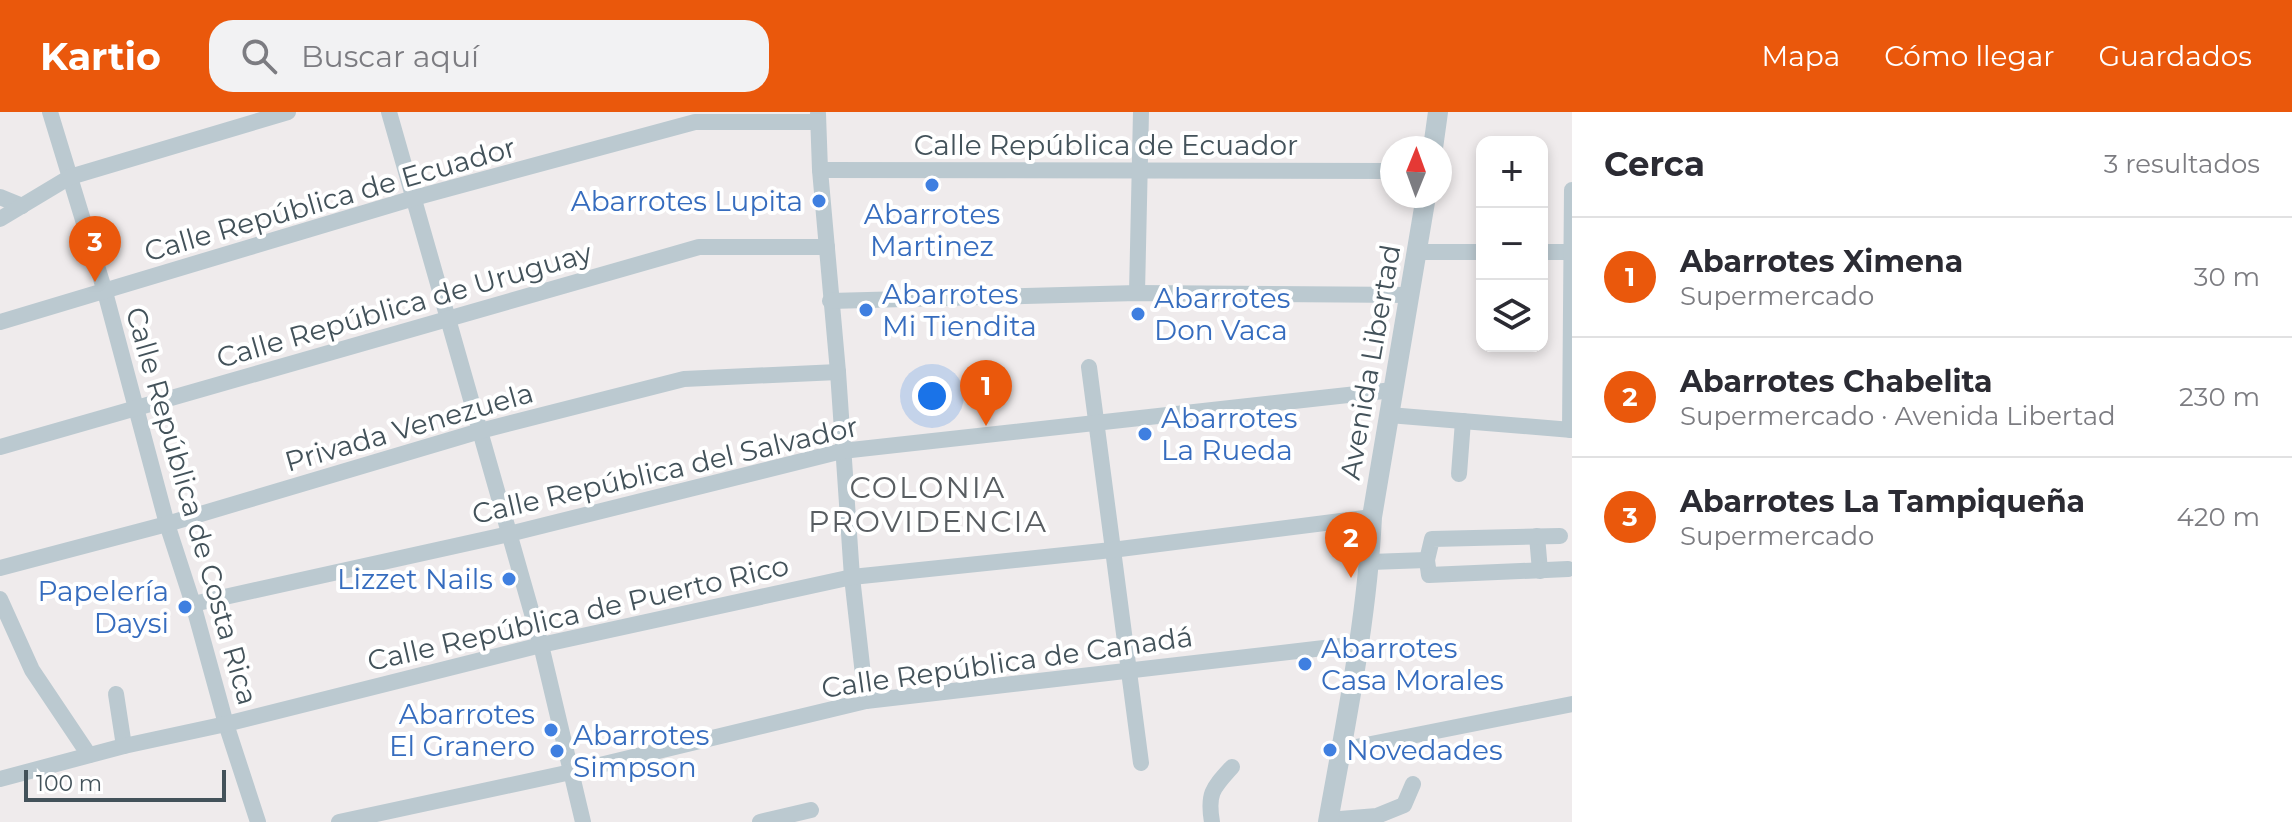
<!DOCTYPE html>
<html lang="es">
<head>
<meta charset="utf-8">
<style>
	:root { --surface:#fff; --page:#f2f2f3; --text:#2b2b33; --muted:#7c7c81; --line:#e1e1e2; --accent:#ea580c }
	body { margin:0; font-family:Montserrat,sans-serif; background:var(--page); color:var(--text) }
	.controls { position:absolute; right:24px; top:24px; display:grid; overflow:hidden; border-radius:16px; box-shadow:0 4px 12px #0003 }
	.controls button { width:72px; height:72px; display:grid; place-items:center; padding:0; border:0; border-bottom:2px solid var(--line); background:var(--surface); color:var(--text); font:40px sans-serif }
	.compass { position:absolute; left:1380px; top:24px; width:72px; height:72px; border-radius:50%; background:var(--surface); box-shadow:0 4px 12px #0003; rotate:1deg }
	.scale { position:absolute; left:24px; bottom:20px; width:202px; box-sizing:border-box; padding-left:8px; border:4px solid #43525a; border-top:0; font-size:22px; line-height:28px; white-space:nowrap; color:#43525a; -webkit-text-stroke:6px #fff; paint-order:stroke }
	.you { position:absolute; left:932px; top:284px; width:28px; height:28px; margin:-20px; border:6px solid #fff; border-radius:50%; background:#1a73e8; box-shadow:0 0 0 12px #1a73e833 }
	.badge { display:grid; place-items:center; width:52px; height:52px; border-radius:50%; background:var(--accent); color:#fff; font-size:26px; font-weight:700 }
	.pin { position:absolute; translate:-50% -66px; filter:drop-shadow(0 2px 4px #0008) }
	.pin::after { content:''; position:absolute; top:42px; width:28px; height:24px; background:inherit; clip-path:polygon(0 0,100% 0,50% 100%) }
	.list { margin:0; padding:0; list-style:none }
	h2 { display:flex; justify-content:space-between; align-items:center; height:104px; margin:0; padding:0 32px; font-size:34px }
	h2 small { font-size:26px; font-weight:400; color:var(--muted) }
	.list li { display:grid; grid-template-columns:52px 1fr auto; gap:24px; align-items:center; box-sizing:border-box; height:120px; padding:0 32px; border-top:2px solid var(--line) }
	.list b { display:block; font-size:30px; white-space:nowrap }
	.list p { margin:0; font-size:26px; white-space:nowrap; color:var(--muted) }
	.list em { font-size:26px; font-style:normal; color:var(--muted) }
	.icon { flex:none; width:44px; height:44px; fill:none; stroke:currentColor; stroke-width:2; stroke-linecap:round; stroke-linejoin:round }
	.map { position:relative; flex:none; width:1572px; height:710px; overflow:hidden }
	header { display:flex; align-items:center; gap:48px; box-sizing:border-box; height:112px; padding:0 40px; background:var(--accent); color:#fff }
	header strong { font-size:38px }
	nav { display:flex; gap:44px; margin-inline-start:auto; font-size:28px }
	.search { width:560px; height:72px; background:var(--page); display:flex; align-items:center; gap:20px; box-sizing:border-box; padding:0 28px; border-radius:24px; color:var(--muted); font-size:30px }
	main { display:flex }
	aside { flex:1; background:var(--surface) }
	.map>svg:first-child { display:block }
	.lines { fill:none; stroke-linecap:round; stroke-linejoin:round }
	.minor { stroke:#bbc9d0; stroke-width:16 }
	.tertiary { stroke:#bbc9d0; stroke-width:20 }
	.shop-dot { fill:#3f7fe0; stroke:#fff; stroke-width:3 }
	.labels { text-anchor:middle; stroke-width:8; stroke-linejoin:round; paint-order:stroke }
	.street-label { font-size:28px; fill:#43525a; stroke:#fff }
	.shop-label { font-size:28px; fill:#366cbe; stroke:#fff; text-anchor:start }
	.neighbourhood-label { font-size:30px; letter-spacing:2px; fill:#585d61; stroke:#fff }
</style>
</head>
<body>
<header>
<strong>Kartio</strong>
<div class="search"><svg class="icon" aria-label="search" viewBox="0 0 24 24"><circle cx="10" cy="10" r="6"/><path d="M15 15l6 6"/></svg>Buscar aquí</div>
<nav><a>Mapa</a><a>Cómo llegar</a><a>Guardados</a></nav>
</header>
<main>
<div class="map">
<svg width="1572" height="710" viewBox="0 0 1572 710">
	<rect width="100%" height="100%" fill="#efebec"/>
	<g class="lines">
		<!-- minor -->
		<g class="minor">
			<path d="M50,0L105,180L167,412L193,492L226,612L258,710"/>
			<path d="M389,0L541,533L583,710"/>
			<path d="M818,2L820,58L838,260L852,465L866,589"/>
			<path d="M820,58L1392,59"/>
			<path d="M0,85L22,94"/>
			<path d="M0,107L70,65L288,0"/>
			<path d="M1418,140H1482"/>
			<path d="M1542,140H1572"/>
			<path d="M1137,181L1141,0"/>
			<path d="M830,189L1137,181L1411,183"/>
			<path d="M0,210L414,86L695,10H818"/>
			<path d="M1089,255L1141,651"/>
			<path d="M1389,303L1572,318"/>
			<path d="M1570,318L1572,78"/>
			<path d="M0,335L699,135H827"/>
			<path d="M1459,362L1463,309"/>
			<path d="M1537,424L1540,459"/>
			<path d="M1560,424L1432,427L1427,448L1429,463L1568,457"/>
			<path d="M1370,450L1427,448"/>
			<path d="M0,456L167,412L480,319L684,267L838,260"/>
			<path d="M0,487L32,558L89,643"/>
			<path d="M193,492L509,422L842,339L1393,278"/>
			<path d="M116,582L124,634"/>
			<path d="M1341,638L1572,592"/>
			<path d="M0,667L124,634L226,612L541,533L852,465L1112,438L1372,405"/>
			<path d="M1328,708L1377,704L1404,693L1413,672"/>
			<path d="M339,710L571,660L866,589L1358,532"/>
			<path d="M760,710L811,698"/>
			<path d="M1212,710C1207,681 1213,676 1232,655"/>
		</g>
		<!-- tertiary -->
		<g class="tertiary">
			<path d="M1433,36L1438,0"/>
			<path d="M1328,710C1346,609 1367,508 1372,405L1426,84"/>
		</g>
	</g>
	<!-- markers -->
	<g class="shop-dot">
		<circle cx="932" cy="73" r="8"/>
		<circle cx="819" cy="89" r="8"/>
		<circle cx="866" cy="198" r="8"/>
		<circle cx="1138" cy="202" r="8"/>
		<circle cx="1145" cy="322" r="8"/>
		<circle cx="509" cy="467" r="8"/>
		<circle cx="185" cy="495" r="8"/>
		<circle cx="1305" cy="552" r="8"/>
		<circle cx="551" cy="618" r="8"/>
		<circle cx="1330" cy="638" r="8"/>
		<circle cx="557" cy="639" r="8"/>
	</g>
	<g class="labels">
		<!-- street labels -->
		<g class="street-label">
			<text x="1106" y="43">Calle República de Ecuador</text>
			<text transform="translate(330 87) rotate(-16)" y="10">Calle República de Ecuador</text>
			<text transform="translate(404 193) rotate(-16)" y="10">Calle República de Uruguay</text>
			<text transform="translate(1370 250) rotate(-80)" y="10">Avenida Libertad</text>
			<text transform="translate(409 315) rotate(-16)" y="10">Privada Venezuela</text>
			<text transform="translate(665 358) rotate(-13)" y="10">Calle República del Salvador</text>
			<text transform="translate(192 394) rotate(74)" y="10">Calle República de Costa Rica</text>
			<text transform="translate(578 501) rotate(-13)" y="10">Calle República de Puerto Rico</text>
			<text transform="translate(1007 550) rotate(-8)" y="10">Calle República de Canadá</text>
		</g>
		<!-- shop labels -->
		<g class="shop-label">
			<text x="803" y="99" text-anchor="end">Abarrotes Lupita</text>
			<text x="932" y="112" text-anchor="middle">Abarrotes<tspan x="932" dy="32">Martinez</tspan></text>
			<text x="882" y="192">Abarrotes<tspan x="882" dy="32">Mi Tiendita</tspan></text>
			<text x="1154" y="196">Abarrotes<tspan x="1154" dy="32">Don Vaca</tspan></text>
			<text x="1161" y="316">Abarrotes<tspan x="1161" dy="32">La Rueda</tspan></text>
			<text x="493" y="477" text-anchor="end">Lizzet Nails</text>
			<text x="169" y="489" text-anchor="end">Papelería<tspan x="169" dy="32">Daysi</tspan></text>
			<text x="1321" y="546">Abarrotes<tspan x="1321" dy="32">Casa Morales</tspan></text>
			<text x="535" y="612" text-anchor="end">Abarrotes<tspan x="535" dy="32">El Granero</tspan></text>
			<text x="573" y="633">Abarrotes<tspan x="573" dy="32">Simpson</tspan></text>
			<text x="1346" y="648">Novedades</text>
		</g>
		<!-- neighbourhood labels -->
		<g class="neighbourhood-label">
			<text x="928" y="386">COLONIA<tspan x="928" dy="34">PROVIDENCIA</tspan></text>
		</g>
	</g>
</svg>
<div class="controls">
<button>+</button>
<button>−</button>
<button><svg class="icon" aria-label="layers" viewBox="0 0 24 24"><path d="M12 4l9 5-9 5-9-5zM3 14l9 5 9-5"/></svg></button>
</div>
<svg class="compass" viewBox="-18 -18 36 36"><path d="M0-13l5 13h-10z" fill="#e53935"/><path d="M0 13l5-13h-10z" fill="#7c7c81"/></svg>
<div class="scale">100 m</div>
<div class="you"></div>
<div class="pin badge" style="left:986px;top:314px">1</div>
<div class="pin badge" style="left:1351px;top:466px">2</div>
<div class="pin badge" style="left:95px;top:170px">3</div>
</div>
<aside>
<h2>Cerca<small>3 resultados</small></h2>
<ul class="list">
<li><span class="badge">1</span><div><b>Abarrotes Ximena</b><p>Supermercado</p></div><em>30 m</em></li>
<li><span class="badge">2</span><div><b>Abarrotes Chabelita</b><p>Supermercado · Avenida Libertad</p></div><em>230 m</em></li>
<li><span class="badge">3</span><div><b>Abarrotes La Tampiqueña</b><p>Supermercado</p></div><em>420 m</em></li>
</ul>
</aside>
</main>
</body>
</html>
